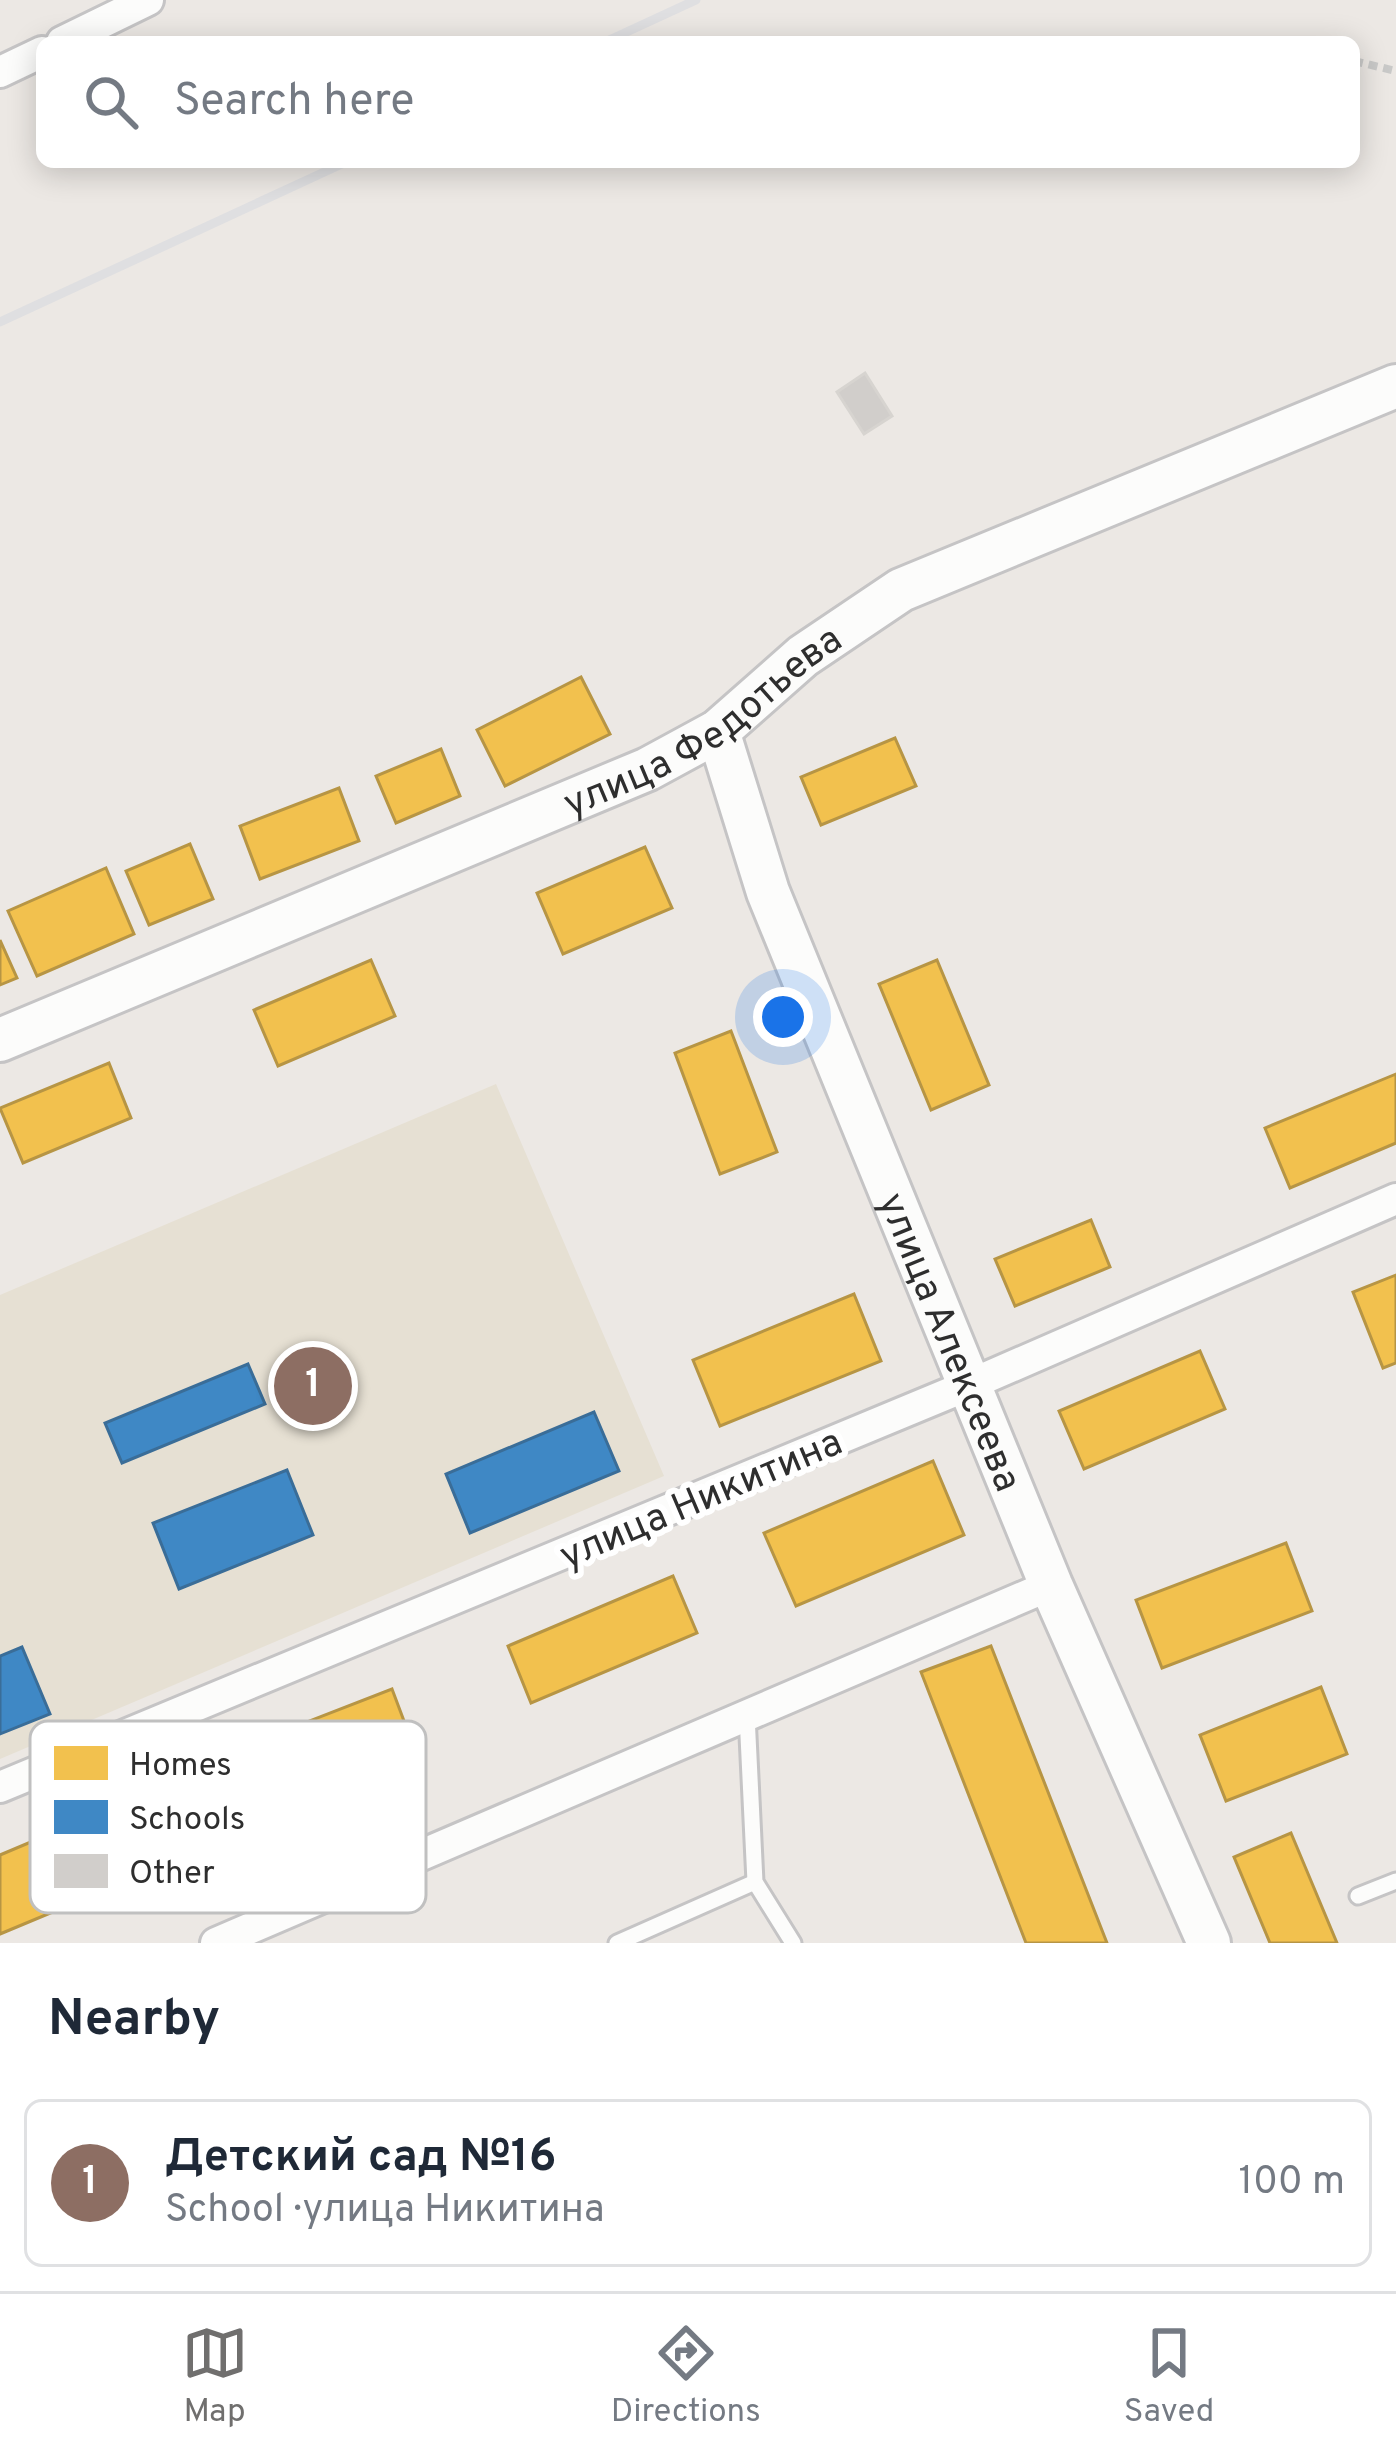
<!DOCTYPE html>
<html lang="en">
<head>
<meta charset="utf-8">
<style>
	:root { --surface:#fff; --page:#f2f2f3; --text:#1f2937; --muted:#747a83; --line:#e0e1e3; --accent:#706f6e }
	body { margin:0; font-family:Overpass,sans-serif; background:var(--page); color:var(--text) }
	.you { position:absolute; left:783px; top:1017px; width:42px; height:42px; margin:-30px; border:9px solid #fff; border-radius:50%; background:#1a73e8; box-shadow:0 0 0 18px #1a73e833 }
	.badge { display:grid; place-items:center; width:78px; height:78px; border-radius:50%; background:var(--accent); color:#fff; font-size:39px; font-weight:700 }
	.pin { position:absolute; translate:-50% -50%; border:6px solid #fff; box-shadow:0 3px 12px #0006 }
	.list { margin:0; padding:0; list-style:none }
	h2 { display:flex; justify-content:space-between; align-items:center; height:156px; margin:0; padding:0 48px; font-size:51px }
	h2 small { font-size:39px; font-weight:400; color:var(--muted) }
	.list li { display:grid; grid-template-columns:78px 1fr auto; gap:36px; align-items:center; box-sizing:border-box; height:168px; margin:0 24px 24px; padding:0 24px; border:3px solid var(--line); border-radius:18px }
	.list b { display:block; font-size:45px; white-space:nowrap }
	.list p { margin:0; font-size:39px; white-space:nowrap; color:var(--muted) }
	.list em { font-size:39px; font-style:normal; color:var(--muted) }
	.icon { flex:none; width:66px; height:66px; fill:none; stroke:currentColor; stroke-width:2; stroke-linecap:round; stroke-linejoin:round }
	.map { position:relative; flex:none; width:1396px; height:1943px; overflow:hidden }
	.search { position:absolute; background:var(--surface); box-shadow:0 6px 30px #0003; left:36px; right:36px; top:36px; height:132px; display:flex; align-items:center; gap:30px; box-sizing:border-box; padding:0 42px; border-radius:18px; color:var(--muted); font-size:45px }
	.sheet { height:348px; background:var(--surface) }
	nav { display:flex; justify-content:space-around; align-items:center; box-sizing:border-box; height:168px; border-top:3px solid var(--line); background:var(--surface); font-size:33px; color:var(--muted) }
	nav a { display:grid; justify-items:center; gap:6px }
	nav .on { color:var(--accent) }
	.map>svg:first-child { display:block }
	.education { fill:#e6e0d3 }
	.homes { fill:#f2c14e; stroke:#b79544; stroke-width:3 }
	.schools { fill:#3f88c5; stroke:#3a6d98; stroke-width:3 }
	.building { fill:#d1cecb; stroke:#d7d4d0; stroke-width:3 }
	.lines { fill:none; stroke-linecap:round; stroke-linejoin:round }
	.lane-casing { stroke:#c5c4c5; stroke-width:21 }
	.street-casing { stroke:#c5c4c5; stroke-width:36 }
	.secondary-casing { stroke:#c5c4c5; stroke-width:48 }
	.path { stroke:#c9c9c8; stroke-width:8; stroke-dasharray:9 6; stroke-linecap:butt }
	.lane { stroke:#fcfcfb; stroke-width:15 }
	.street { stroke:#fcfcfb; stroke-width:30 }
	.secondary { stroke:#fcfcfb; stroke-width:42 }
	.rail { stroke:#dfdfe1; stroke-width:9 }
	.labels { text-anchor:middle; stroke-width:12; stroke-linejoin:round; paint-order:stroke }
	.street-label { font-size:39px; fill:#2e2e2e; stroke:#fff }
	.key { fill:#fff; stroke:#c0c0c0; stroke-width:3 }
	.key-label { font-size:33px; fill:#2e2e2e }
</style>
</head>
<body>
<div class="map">
<svg width="1396" height="1943" viewBox="0 0 1396 1943">
	<rect width="100%" height="100%" fill="#ece8e4"/>
	<!-- education -->
	<path class="education" d="M496,1084L664,1476L0,1759V1295Z"/>
	<!-- homes -->
	<g class="homes">
		<path d="M581,677L610,734L505,786L477,730Z"/>
		<path d="M895,738L916,786L821,825L801,777Z"/>
		<path d="M441,749L460,796L396,823L376,776Z"/>
		<path d="M339,788L359,841L260,879L240,826Z"/>
		<path d="M190,844L213,899L149,925L126,871Z"/>
		<path d="M645,847L672,908L563,954L537,893Z"/>
		<path d="M106,868L134,934L37,976L8,911Z"/>
		<path d="M0,940L17,978L0,985Z"/>
		<path d="M371,960L395,1016L278,1066L254,1010Z"/>
		<path d="M937,960L989,1085L931,1110L879,984Z"/>
		<path d="M731,1031L777,1152L720,1174L675,1053Z"/>
		<path d="M109,1063L131,1118L23,1163L0,1108Z"/>
		<path d="M1396,1074V1143L1290,1188L1265,1128Z"/>
		<path d="M1091,1220L1110,1267L1015,1306L995,1259Z"/>
		<path d="M1396,1275V1363L1383,1368L1353,1292Z"/>
		<path d="M854,1294L881,1361L720,1426L693,1360Z"/>
		<path d="M1200,1351L1225,1409L1084,1469L1059,1411Z"/>
		<path d="M933,1461L964,1535L796,1606L764,1533Z"/>
		<path d="M1286,1543L1312,1611L1162,1668L1136,1600Z"/>
		<path d="M673,1576L697,1633L531,1703L508,1646Z"/>
		<path d="M991,1646L1107,1943H1026L921,1672Z"/>
		<path d="M1321,1687L1347,1754L1226,1801L1200,1735Z"/>
		<path d="M392,1689L416,1753L270,1810L245,1746Z"/>
		<path d="M128,1801L156,1869L0,1934V1855Z"/>
		<path d="M1291,1833L1337,1943H1270L1234,1857Z"/>
	</g>
	<!-- schools -->
	<g class="schools">
		<path d="M248,1364L265,1404L122,1463L105,1423Z"/>
		<path d="M594,1412L619,1471L470,1533L446,1474Z"/>
		<path d="M287,1470L313,1535L179,1589L153,1523Z"/>
		<path d="M22,1647L50,1714L0,1734V1656Z"/>
	</g>
	<!-- building -->
	<path class="building" d="M865,373L892,416L864,434L837,392Z"/>
	<g class="lines">
		<!-- lane casing -->
		<g class="lane-casing">
			<g id="lane">
				<path d="M747,1715L755,1882L793,1943"/>
				<path d="M1358,1896L1396,1881"/>
				<path d="M617,1943L755,1882"/>
			</g>
		</g>
		<!-- street casing -->
		<g class="street-casing">
			<g id="street">
				<path d="M62,42L148,0"/>
				<path d="M0,72L42,52"/>
				<path d="M0,1787L969,1385L1396,1199"/>
				<path d="M216,1943L1051,1585"/>
			</g>
		</g>
		<!-- secondary casing -->
		<g class="secondary-casing">
			<g id="secondary">
				<path id="s1" d="M718,731L768,892L1051,1585L1209,1943"/>
				<path id="s2" d="M0,1040L648,769L718,731L803,656L901,590L1396,386"/>
			</g>
		</g>
		<!-- path -->
		<path class="path" d="M1354,61L1396,71"/>
		<!-- lane -->
		<use href="#lane" class="lane"/>
		<!-- street -->
		<use href="#street" class="street"/>
		<!-- secondary -->
		<use href="#secondary" class="secondary"/>
		<!-- rail -->
		<g class="rail">
			<path d="M605,42L696,0"/>
			<path d="M0,322L346,162"/>
		</g>
	</g>
	<g class="labels">
		<!-- street labels -->
		<g class="street-label">
			<text dy="14" stroke="none"><textPath href="#s2" startOffset="774">улица Федотьева</textPath></text>
			<text dy="14" stroke="none"><textPath href="#s1" startOffset="654">улица Алексеева</textPath></text>
			<text transform="translate(700 1497) rotate(-23)" y="14">улица Никитина</text>
		</g>
	</g>
	<!-- legend -->
	<rect x="30" y="1721" width="396" height="192" rx="18" class="key"/>
	<rect x="54" y="1746" width="54" height="34" fill="#f2c14e"/>
	<rect x="54" y="1800" width="54" height="34" fill="#3f88c5"/>
	<rect x="54" y="1854" width="54" height="34" fill="#d1cecb"/>
	<g class="key-label">
		<text x="129" y="1775">Homes</text>
		<text x="129" y="1829">Schools</text>
		<text x="129" y="1883">Other</text>
	</g>
</svg>
<div class="you"></div>
<div class="pin badge" style="left:313px;top:1386px;background:#8d6e63">1</div>
<div class="search"><svg class="icon" aria-label="search" viewBox="0 0 24 24"><circle cx="10" cy="10" r="6"/><path d="M15 15l6 6"/></svg>Search here</div>
</div>
<section class="sheet">
<h2>Nearby<small></small></h2>
<ul class="list">
<li><span class="badge" style="background:#8d6e63">1</span><div><b>Детский сад №16</b><p>School · улица Никитина</p></div><em>100 m</em></li>
</ul>
</section>
<nav>
<a class="on"><svg class="icon" aria-label="map" viewBox="0 0 24 24"><path d="M3 6l6-2 6 2 6-2v14l-6 2-6-2-6 2zM9 4v14M15 6v14"/></svg>Map</a>
<a><svg class="icon" aria-label="directions" viewBox="0 0 24 24"><path d="M12 3l9 9-9 9-9-9zM9 14v-3h6M13 9l2 2-2 2"/></svg>Directions</a>
<a><svg class="icon" aria-label="saved" viewBox="0 0 24 24"><path d="M7 4h10v16l-5-4-5 4z"/></svg>Saved</a>
</nav>
</body>
</html>
